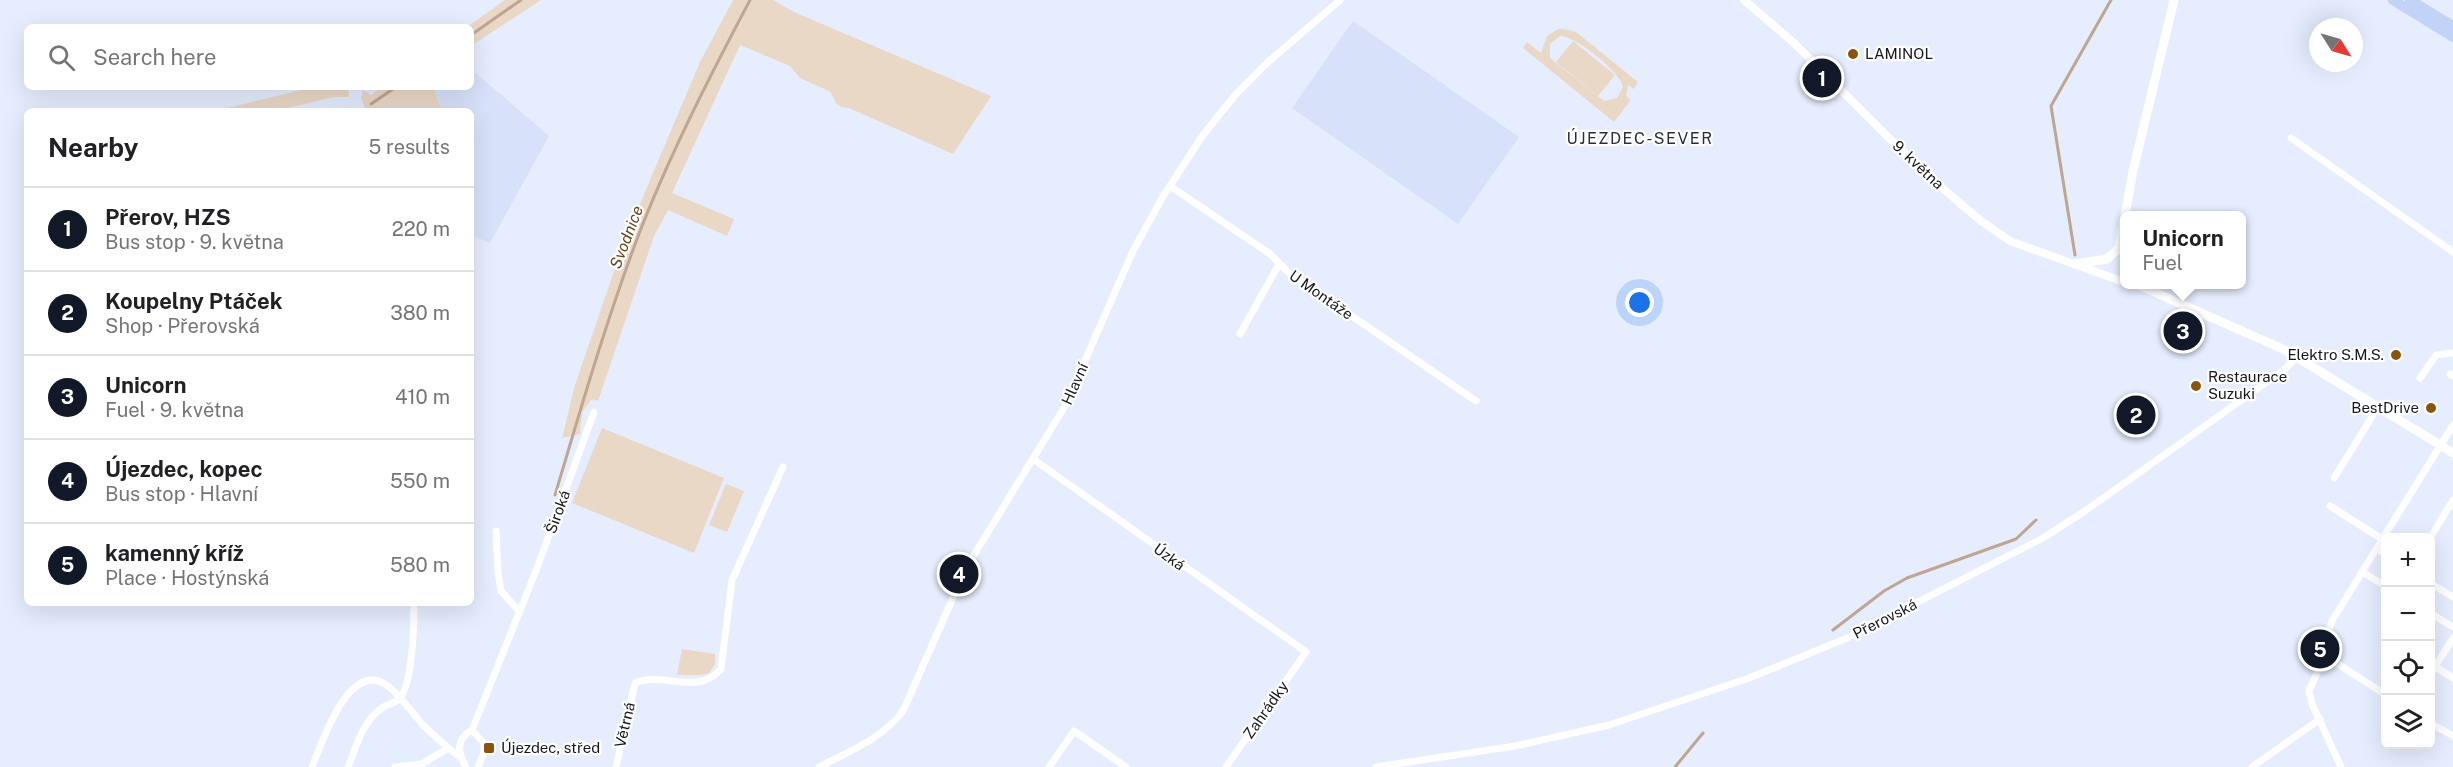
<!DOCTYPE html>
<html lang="en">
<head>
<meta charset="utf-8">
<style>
	:root { --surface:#fff; --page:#f6f6f6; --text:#202124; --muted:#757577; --line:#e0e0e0; --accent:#111827 }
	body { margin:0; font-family:"Public Sans",sans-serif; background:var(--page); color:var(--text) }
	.controls { position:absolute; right:18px; bottom:18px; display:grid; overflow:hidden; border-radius:9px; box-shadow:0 6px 24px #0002 }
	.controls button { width:54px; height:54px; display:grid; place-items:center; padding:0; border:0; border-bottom:2px solid var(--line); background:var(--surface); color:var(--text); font:30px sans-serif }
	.compass { position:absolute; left:2309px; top:18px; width:54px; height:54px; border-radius:50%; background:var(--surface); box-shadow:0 6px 24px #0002; rotate:127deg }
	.you { position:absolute; left:1640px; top:303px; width:21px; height:21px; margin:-15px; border:4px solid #fff; border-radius:50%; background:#1a73e8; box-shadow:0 0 0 9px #1a73e833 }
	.badge { display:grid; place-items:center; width:39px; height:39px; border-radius:50%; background:var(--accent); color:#fff; font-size:20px; font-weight:700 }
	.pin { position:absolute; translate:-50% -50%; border:3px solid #fff; box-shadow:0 2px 6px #0006 }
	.popup { position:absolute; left:2120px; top:211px; width:126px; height:78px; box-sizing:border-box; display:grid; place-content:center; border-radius:9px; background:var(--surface); filter:drop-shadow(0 2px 4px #0005); font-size:20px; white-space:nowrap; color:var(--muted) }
	.popup b { font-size:22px; color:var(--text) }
	.popup::after { content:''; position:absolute; left:50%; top:100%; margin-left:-12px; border:12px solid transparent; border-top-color:var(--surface) }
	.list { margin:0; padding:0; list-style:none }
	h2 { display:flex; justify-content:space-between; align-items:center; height:78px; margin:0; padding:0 24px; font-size:26px }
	h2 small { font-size:20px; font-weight:400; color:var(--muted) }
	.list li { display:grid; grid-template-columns:39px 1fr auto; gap:18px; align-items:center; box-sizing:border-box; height:84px; padding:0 24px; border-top:2px solid var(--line) }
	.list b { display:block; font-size:22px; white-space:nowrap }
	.list p { margin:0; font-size:20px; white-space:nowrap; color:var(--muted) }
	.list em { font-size:20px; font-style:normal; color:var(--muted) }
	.icon { flex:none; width:33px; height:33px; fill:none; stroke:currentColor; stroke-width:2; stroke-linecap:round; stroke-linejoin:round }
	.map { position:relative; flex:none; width:2453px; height:767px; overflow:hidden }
	.search { position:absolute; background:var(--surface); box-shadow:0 6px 24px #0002; left:24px; top:24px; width:450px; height:66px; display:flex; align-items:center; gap:15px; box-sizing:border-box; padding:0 21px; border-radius:9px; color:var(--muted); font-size:22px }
	.panel { position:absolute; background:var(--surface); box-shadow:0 6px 24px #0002; left:24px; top:108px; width:450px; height:498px; border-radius:9px }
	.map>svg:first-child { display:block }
	.built { fill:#d7e2fa }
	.green { fill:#ead8c7; fill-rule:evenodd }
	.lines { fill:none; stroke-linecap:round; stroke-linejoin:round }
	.stream { stroke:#bfa690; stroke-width:3 }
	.minor { stroke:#fff; stroke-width:7 }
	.tertiary { stroke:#fff; stroke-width:8 }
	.secondary { stroke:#fff; stroke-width:9 }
	.primary { stroke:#c3d3f8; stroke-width:10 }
	.poi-dot { fill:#8c540b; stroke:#fff; stroke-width:2 }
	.labels { text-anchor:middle; stroke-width:4.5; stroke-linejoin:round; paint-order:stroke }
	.poi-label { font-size:15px; fill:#15171d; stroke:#fff; text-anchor:start }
	.street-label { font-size:15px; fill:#15171d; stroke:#fff }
	.neighbourhood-label { font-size:16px; letter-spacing:1.5px; fill:#282e3a; stroke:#fff }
	.water-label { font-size:16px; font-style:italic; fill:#67431d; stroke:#fff }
</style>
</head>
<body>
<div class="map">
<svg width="2453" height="767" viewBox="0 0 2453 767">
	<rect width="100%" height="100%" fill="#e5edfe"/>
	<!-- built -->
	<g class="built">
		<path d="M1353,21L1519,137L1458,224L1292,108Z"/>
		<path d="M471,69L549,136L490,243L471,235V111H442L433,87H471Z"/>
	</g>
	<!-- green -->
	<g class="green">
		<path d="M505,0H541L471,46V27H467Z"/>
		<path d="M733,0H773L794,12L991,96L953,154L849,108C838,109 834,101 831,92L800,78L790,66L740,45L672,193L734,219L727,236L668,210L654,236L598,401L592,399L582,412L580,434L562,438L575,385L625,239L700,62Z"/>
		<path d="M1558,29H1564L1576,32L1638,82L1634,89L1628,85L1626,96L1631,100L1614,122L1523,48L1527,42L1541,53L1547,36ZM1560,36C1574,35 1621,72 1623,87L1617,98L1604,101L1550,58V44Z"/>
		<path d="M1573,41L1615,75L1598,96L1556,62Z"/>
		<path d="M314,87H348L349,97H334L275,111H215Z"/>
		<path d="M356,87H363V90L371,95L382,87H433L442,111H366L361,98L363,90Z"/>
		<path d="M602,428L724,478L694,553L572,503Z"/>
		<path d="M726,484L744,491L727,532L709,525Z"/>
		<path d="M682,649L715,654V664L709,673L701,675H677Z"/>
	</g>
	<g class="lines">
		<!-- stream -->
		<g class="stream">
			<path d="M471,35L521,0"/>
			<path d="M371,104L396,87"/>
			<path d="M2075,255L2051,106L2111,0"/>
			<path d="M555,495C582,405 608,314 642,226C673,148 711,74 750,0"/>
			<path d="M1833,630L1884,591L1907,578L2016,539L2036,520"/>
			<path d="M1675,767L1703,733"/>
		</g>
		<!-- minor -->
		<g class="minor">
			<path d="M2291,138L2453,252"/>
			<path d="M1170,186L1270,254L1289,273L1476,401"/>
			<path d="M1240,334L1279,264"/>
			<path d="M2450,374L2453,376"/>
			<path d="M2420,378L2436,355L2453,353"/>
			<path d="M1033,459L1306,652L1226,767"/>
			<path d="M2334,478L2378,407"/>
			<path d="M2330,506L2382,539"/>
			<path d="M496,531L498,573L501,591L518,610"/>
			<path d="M2430,538L2453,500"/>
			<path d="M2376,549L2386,554"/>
			<path d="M2362,572L2386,586"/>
			<path d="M2430,583L2453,597"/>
			<path d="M2430,613L2453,627"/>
			<path d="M2327,650L2309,691L2312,704L2341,767"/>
			<path d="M2436,667L2453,678"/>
			<path d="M2430,675L2453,638"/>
			<path d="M2386,695L2335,662L2327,650L2326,637L2332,621L2362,572L2453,425"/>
			<path d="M2430,723L2453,736"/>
			<path d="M472,730L484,743V752L478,767"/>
			<path d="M312,767C322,742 348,662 385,684C398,692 413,714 423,725C435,737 448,748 461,758"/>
			<path d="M348,767C356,747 362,724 379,710C384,705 394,704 399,699C413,685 414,623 414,603"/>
			<path d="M395,767L422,764L448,748"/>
			<path d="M466,767C458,753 455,739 472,730L537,568L594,412"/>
			<path d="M616,767L635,683C664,671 697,697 721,669L732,580L783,467"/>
			<path d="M819,767C849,751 881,740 903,711L966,568L1065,406L1133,251L1162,198L1203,135L1236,94L1268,62L1340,0"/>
			<path d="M1049,767L1074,731L1126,767"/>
			<path d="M1376,767L1515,746L1609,725L1749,678L1847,638L2043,538L2085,511L2285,369L2297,357"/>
			<path d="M2252,767L2320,719"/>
		</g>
		<!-- tertiary -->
		<path class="tertiary" d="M1744,0L1794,43L1921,170L1981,221L2010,241L2124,282"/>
		<!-- secondary -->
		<g class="secondary">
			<path d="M2075,264L2107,259L2119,248L2133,171L2174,0"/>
			<path d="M2136,284L2285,350L2453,453"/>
		</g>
		<!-- primary -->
		<g class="primary">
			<path d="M2393,0L2453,37"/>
			<path d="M2410,0L2453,26"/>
		</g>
	</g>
	<!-- markers -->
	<g class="poi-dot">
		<circle cx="1853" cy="54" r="6"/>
		<circle cx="2396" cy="355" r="6"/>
		<circle cx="2196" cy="386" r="6"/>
		<circle cx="2431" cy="408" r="6"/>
		<rect x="483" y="742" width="12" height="12" rx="3"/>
	</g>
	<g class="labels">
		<!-- poi labels -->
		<g class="poi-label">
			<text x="1865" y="59">LAMINOL</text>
			<text x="2384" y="360" text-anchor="end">Elektro S.M.S.</text>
			<text x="2208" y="382">Restaurace<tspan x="2208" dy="17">Suzuki</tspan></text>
			<text x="2419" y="413" text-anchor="end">BestDrive</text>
			<text x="501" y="753">Újezdec, střed</text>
		</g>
		<!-- street labels -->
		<g class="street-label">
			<text transform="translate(1918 165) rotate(43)" y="5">9. května</text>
			<text transform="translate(1321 295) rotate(35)" y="5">U Montáže</text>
			<text transform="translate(1075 384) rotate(-66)" y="5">Hlavní</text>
			<text transform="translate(558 512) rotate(-70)" y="5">Široká</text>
			<text transform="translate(1169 557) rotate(36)" y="5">Úzká</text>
			<text transform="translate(1885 619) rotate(-27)" y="5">Přerovská</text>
			<text transform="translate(1266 710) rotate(-55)" y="5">Zahrádky</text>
			<text transform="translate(625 725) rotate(-77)" y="5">Větrná</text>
		</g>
		<!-- neighbourhood labels -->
		<g class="neighbourhood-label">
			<text x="1640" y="144">ÚJEZDEC-SEVER</text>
		</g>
		<!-- water labels -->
		<g class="water-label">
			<text transform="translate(626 237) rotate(-69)" y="6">Svodnice</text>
		</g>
	</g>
</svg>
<div class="controls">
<button>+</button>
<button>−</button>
<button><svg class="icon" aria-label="locate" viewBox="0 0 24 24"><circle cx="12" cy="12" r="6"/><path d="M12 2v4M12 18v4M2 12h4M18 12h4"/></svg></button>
<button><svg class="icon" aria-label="layers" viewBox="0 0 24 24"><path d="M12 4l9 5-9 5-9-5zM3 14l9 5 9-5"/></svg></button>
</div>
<svg class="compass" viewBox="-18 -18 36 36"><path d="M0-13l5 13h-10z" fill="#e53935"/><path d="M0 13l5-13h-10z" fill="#757577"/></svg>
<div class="you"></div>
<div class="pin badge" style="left:1822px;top:78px">1</div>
<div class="pin badge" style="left:2136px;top:415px">2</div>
<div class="pin badge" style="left:2183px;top:331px">3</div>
<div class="popup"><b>Unicorn</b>Fuel</div>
<div class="pin badge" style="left:959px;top:574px">4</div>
<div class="pin badge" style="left:2320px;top:649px">5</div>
<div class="search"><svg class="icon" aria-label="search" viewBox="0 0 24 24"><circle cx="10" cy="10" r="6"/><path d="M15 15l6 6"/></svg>Search here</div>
<section class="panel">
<h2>Nearby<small>5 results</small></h2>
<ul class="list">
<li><span class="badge">1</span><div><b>Přerov, HZS</b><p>Bus stop · 9. května</p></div><em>220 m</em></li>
<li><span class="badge">2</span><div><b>Koupelny Ptáček</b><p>Shop · Přerovská</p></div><em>380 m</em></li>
<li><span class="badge">3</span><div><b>Unicorn</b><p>Fuel · 9. května</p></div><em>410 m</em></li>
<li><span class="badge">4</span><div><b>Újezdec, kopec</b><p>Bus stop · Hlavní</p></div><em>550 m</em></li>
<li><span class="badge">5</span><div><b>kamenný kříž</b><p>Place · Hostýnská</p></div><em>580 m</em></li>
</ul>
</section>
</div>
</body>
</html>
